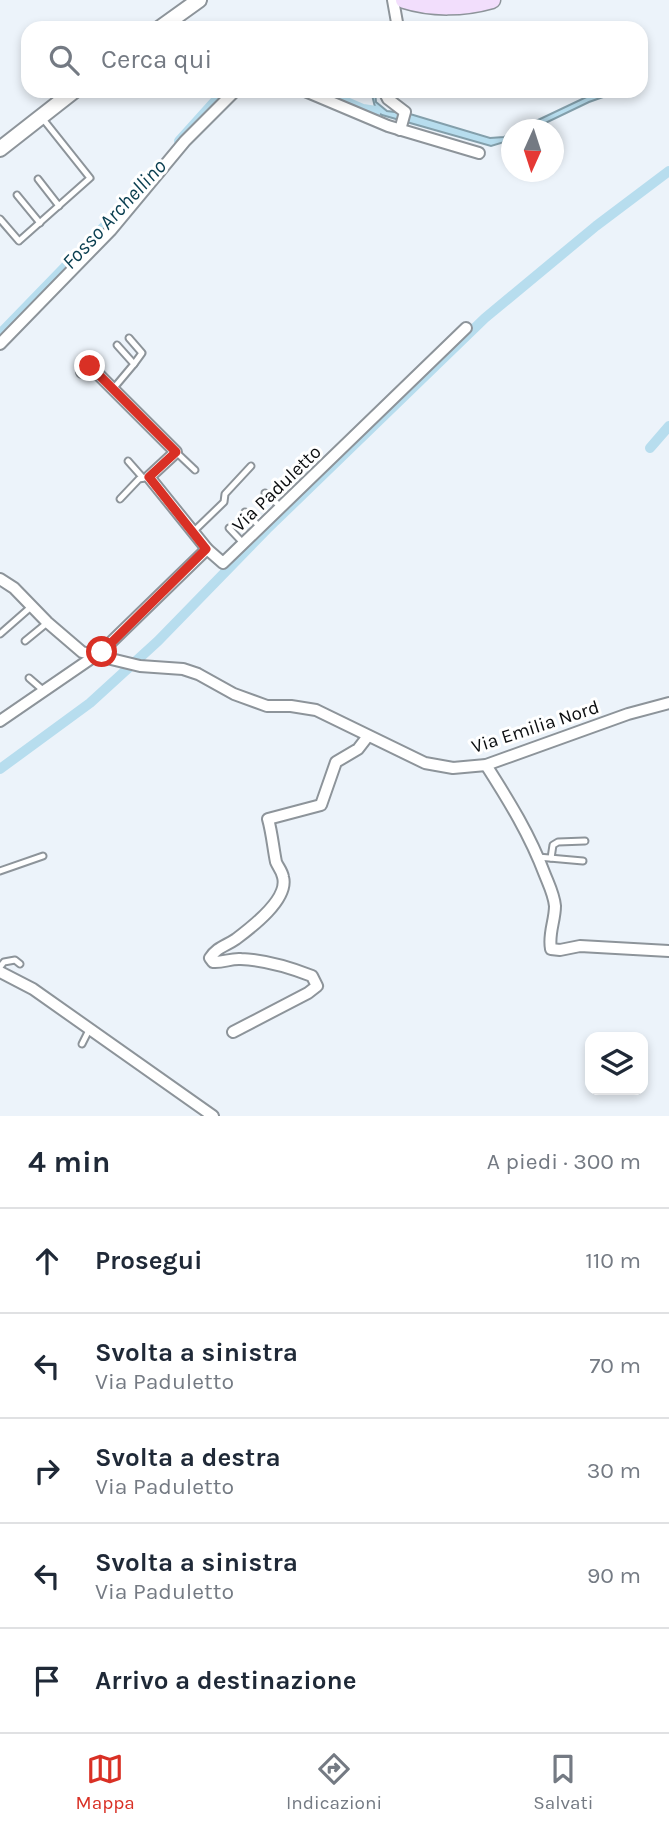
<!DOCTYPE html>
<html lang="it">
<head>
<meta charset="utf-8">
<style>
	:root { --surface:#fff; --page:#f6f6f7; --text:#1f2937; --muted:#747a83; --line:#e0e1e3; --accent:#d93025 }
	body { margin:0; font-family:Karla,sans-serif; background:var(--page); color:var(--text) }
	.controls { position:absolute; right:21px; bottom:21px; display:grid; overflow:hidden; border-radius:14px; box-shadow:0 4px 10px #0003 }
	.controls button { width:63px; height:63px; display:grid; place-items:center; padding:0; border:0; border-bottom:2px solid var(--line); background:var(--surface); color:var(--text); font:35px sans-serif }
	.compass { position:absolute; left:501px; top:119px; width:63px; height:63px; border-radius:50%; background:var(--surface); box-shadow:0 4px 10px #0003; rotate:183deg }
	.stop { position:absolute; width:21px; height:21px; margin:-16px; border:5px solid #d93025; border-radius:50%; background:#fff }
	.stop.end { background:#d93025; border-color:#fff; box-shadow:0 2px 7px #0008 }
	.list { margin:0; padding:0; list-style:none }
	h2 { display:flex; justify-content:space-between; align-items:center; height:91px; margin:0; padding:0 28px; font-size:30px }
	h2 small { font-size:23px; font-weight:400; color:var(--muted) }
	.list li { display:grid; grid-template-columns:46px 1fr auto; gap:21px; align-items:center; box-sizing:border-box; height:105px; padding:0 28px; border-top:2px solid var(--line) }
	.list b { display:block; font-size:26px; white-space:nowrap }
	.list p { margin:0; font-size:23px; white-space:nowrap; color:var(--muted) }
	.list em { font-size:23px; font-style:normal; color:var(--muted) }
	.icon { flex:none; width:38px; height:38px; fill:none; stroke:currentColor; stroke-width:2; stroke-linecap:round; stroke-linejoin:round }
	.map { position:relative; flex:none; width:669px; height:1116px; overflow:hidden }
	.search { position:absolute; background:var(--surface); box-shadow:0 4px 10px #0003; left:21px; right:21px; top:21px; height:77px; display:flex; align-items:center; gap:18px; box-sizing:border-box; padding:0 24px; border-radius:21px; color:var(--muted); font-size:26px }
	.sheet { height:616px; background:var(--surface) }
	nav { display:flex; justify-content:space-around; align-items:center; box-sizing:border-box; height:98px; border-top:2px solid var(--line); background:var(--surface); font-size:19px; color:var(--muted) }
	nav a { display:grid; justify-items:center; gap:4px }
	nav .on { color:var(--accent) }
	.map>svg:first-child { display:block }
	.water { fill:#b7ddee; stroke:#839fab; stroke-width:2 }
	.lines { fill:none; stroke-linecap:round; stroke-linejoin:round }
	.canal { stroke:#b7ddee; stroke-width:10 }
	.service-casing { stroke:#8d949a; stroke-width:9 }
	.minor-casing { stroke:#8d949a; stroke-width:14 }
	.tertiary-casing { stroke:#8d949a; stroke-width:18 }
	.secondary-casing { stroke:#8d949a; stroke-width:19 }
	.service { stroke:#fff; stroke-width:5 }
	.minor { stroke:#fff; stroke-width:10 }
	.tertiary { stroke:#fff; stroke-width:14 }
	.secondary { stroke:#f2defc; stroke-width:16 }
	.route { stroke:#d93025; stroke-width:9 }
	.labels { text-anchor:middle; stroke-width:6; stroke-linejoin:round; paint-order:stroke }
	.street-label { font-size:19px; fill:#0b0d0f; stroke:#fff }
	.water-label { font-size:21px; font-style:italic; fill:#083d4f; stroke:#fff }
</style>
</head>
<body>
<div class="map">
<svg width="669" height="1116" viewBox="0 0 669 1116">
	<rect width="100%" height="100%" fill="#ecf3fa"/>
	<!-- water -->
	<g class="water">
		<path d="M371,91H375L376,102L387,111L410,114L490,138L504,137L511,134V140L491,146L382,115L376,111Z"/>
		<path d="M599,91H620L589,102L533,129H519Z"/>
	</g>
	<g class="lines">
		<!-- canal -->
		<g class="canal">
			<path d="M321,91L363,109L376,111"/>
			<path d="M179,141L224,91"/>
			<path d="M0,334L126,204"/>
			<path d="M650,448L669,426"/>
			<path d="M0,769L90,703L158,641L267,529L485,318L596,226L669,171"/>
		</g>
		<!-- service casing -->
		<g class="service-casing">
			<g id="service">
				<path d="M38,179L59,206"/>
				<path d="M17,195L40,223"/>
				<path d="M0,219L19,241L90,178L43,119"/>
				<path d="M129,338L142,353L134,364"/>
				<path d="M113,389L134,364L117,345"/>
				<path d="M176,452L195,470"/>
				<path d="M128,461L143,478"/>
				<path d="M265,493L281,507"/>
				<path d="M120,499L139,479L149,477"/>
				<path d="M245,512L260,527"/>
				<path d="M229,528L244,544"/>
				<path d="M193,532L224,502L225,494L251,466"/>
				<path d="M0,634L32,606"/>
				<path d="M25,641L47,623"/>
				<path d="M29,678L44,691"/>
				<path d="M538,857L583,861"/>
				<path d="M551,858L553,845L558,842L585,841"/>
				<path d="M0,871L43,856"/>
				<path d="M0,967L4,962L15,960L20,964"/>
				<path d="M82,1044L89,1030"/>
			</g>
		</g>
		<!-- minor casing -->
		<g class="minor-casing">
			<g id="minor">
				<path d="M393,0L398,28"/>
				<path d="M305,91L388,126L479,153"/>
				<path d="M384,91L388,99L405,112L400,130"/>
				<path d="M0,344L111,230L185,141L235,91"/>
				<path d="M82,372L90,366L176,452L149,477L207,549L223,563L466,328"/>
				<path d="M0,579L14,588L47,622L82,652L140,666L183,669L198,674L234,694L267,706H291L316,710L425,763L453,768L486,765L628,714L669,703"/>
				<path d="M0,721L102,651L207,549"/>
				<path d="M486,765C509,801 530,835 545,875C549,885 554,895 555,906C555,921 548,934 551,949L560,950L580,946L669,951"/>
				<path d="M0,972L33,989L213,1116"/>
				<path d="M233,1032L308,993L317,986L312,976C289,967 266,960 241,959C231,958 223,963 213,962L210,958C217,947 226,946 236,939C252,927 289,899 283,877C282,871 278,867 276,862C273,847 272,833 268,819L321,805L336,762L358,749L368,736"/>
			</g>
		</g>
		<!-- tertiary casing -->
		<g class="tertiary-casing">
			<g id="tertiary">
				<path d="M160,28L199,0"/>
				<path d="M0,149L74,91"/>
			</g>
		</g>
		<!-- secondary casing -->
		<g class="secondary-casing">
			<path id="secondary" d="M404,0C432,9 464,8 492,0"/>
		</g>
		<!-- service -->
		<use href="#service" class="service"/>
		<!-- minor -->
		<use href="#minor" class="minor"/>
		<!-- tertiary -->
		<use href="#tertiary" class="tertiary"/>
		<!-- secondary -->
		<use href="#secondary" class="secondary"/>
	</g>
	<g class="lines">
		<!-- route -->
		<path class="route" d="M90,366L176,452L149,477L206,549L102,652"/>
	</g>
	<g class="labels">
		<!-- street labels -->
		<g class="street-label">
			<text transform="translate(276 488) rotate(-44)" y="7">Via Paduletto</text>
			<text transform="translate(535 726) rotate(-18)" y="7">Via Emilia Nord</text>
		</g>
		<!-- water labels -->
		<g class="water-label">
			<text transform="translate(114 214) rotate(-47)" y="7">Fosso Archellino</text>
		</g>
	</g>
</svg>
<div class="controls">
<button><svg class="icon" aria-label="layers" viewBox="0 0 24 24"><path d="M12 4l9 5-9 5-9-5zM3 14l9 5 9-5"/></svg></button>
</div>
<svg class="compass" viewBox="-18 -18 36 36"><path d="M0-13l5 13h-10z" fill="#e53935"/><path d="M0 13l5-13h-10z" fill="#747a83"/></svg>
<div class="stop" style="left:102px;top:652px"></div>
<div class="stop end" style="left:90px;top:366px"></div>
<div class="search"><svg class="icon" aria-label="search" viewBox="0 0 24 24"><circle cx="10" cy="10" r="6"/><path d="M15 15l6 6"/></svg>Cerca qui</div>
</div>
<section class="sheet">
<h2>4 min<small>A piedi · 300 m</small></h2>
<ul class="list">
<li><svg class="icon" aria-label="ahead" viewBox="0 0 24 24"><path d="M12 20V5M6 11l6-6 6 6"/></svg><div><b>Prosegui</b></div><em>110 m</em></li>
<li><svg class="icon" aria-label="left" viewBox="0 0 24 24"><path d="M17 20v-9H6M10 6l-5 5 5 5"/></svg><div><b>Svolta a sinistra</b><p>Via Paduletto</p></div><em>70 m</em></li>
<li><svg class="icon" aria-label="right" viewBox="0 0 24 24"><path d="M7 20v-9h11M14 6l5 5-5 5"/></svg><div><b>Svolta a destra</b><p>Via Paduletto</p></div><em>30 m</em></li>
<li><svg class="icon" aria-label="left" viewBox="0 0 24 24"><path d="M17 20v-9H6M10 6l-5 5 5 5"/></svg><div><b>Svolta a sinistra</b><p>Via Paduletto</p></div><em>90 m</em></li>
<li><svg class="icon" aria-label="arrive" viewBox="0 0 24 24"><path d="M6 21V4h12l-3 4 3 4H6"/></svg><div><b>Arrivo a destinazione</b></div></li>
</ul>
</section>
<nav>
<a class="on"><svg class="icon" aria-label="map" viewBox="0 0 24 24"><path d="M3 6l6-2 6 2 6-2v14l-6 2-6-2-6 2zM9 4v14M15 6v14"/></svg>Mappa</a>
<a><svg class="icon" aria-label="directions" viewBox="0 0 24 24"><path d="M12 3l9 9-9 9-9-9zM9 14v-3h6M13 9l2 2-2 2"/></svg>Indicazioni</a>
<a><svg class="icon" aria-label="saved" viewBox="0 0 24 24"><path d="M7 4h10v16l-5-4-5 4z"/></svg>Salvati</a>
</nav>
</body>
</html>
